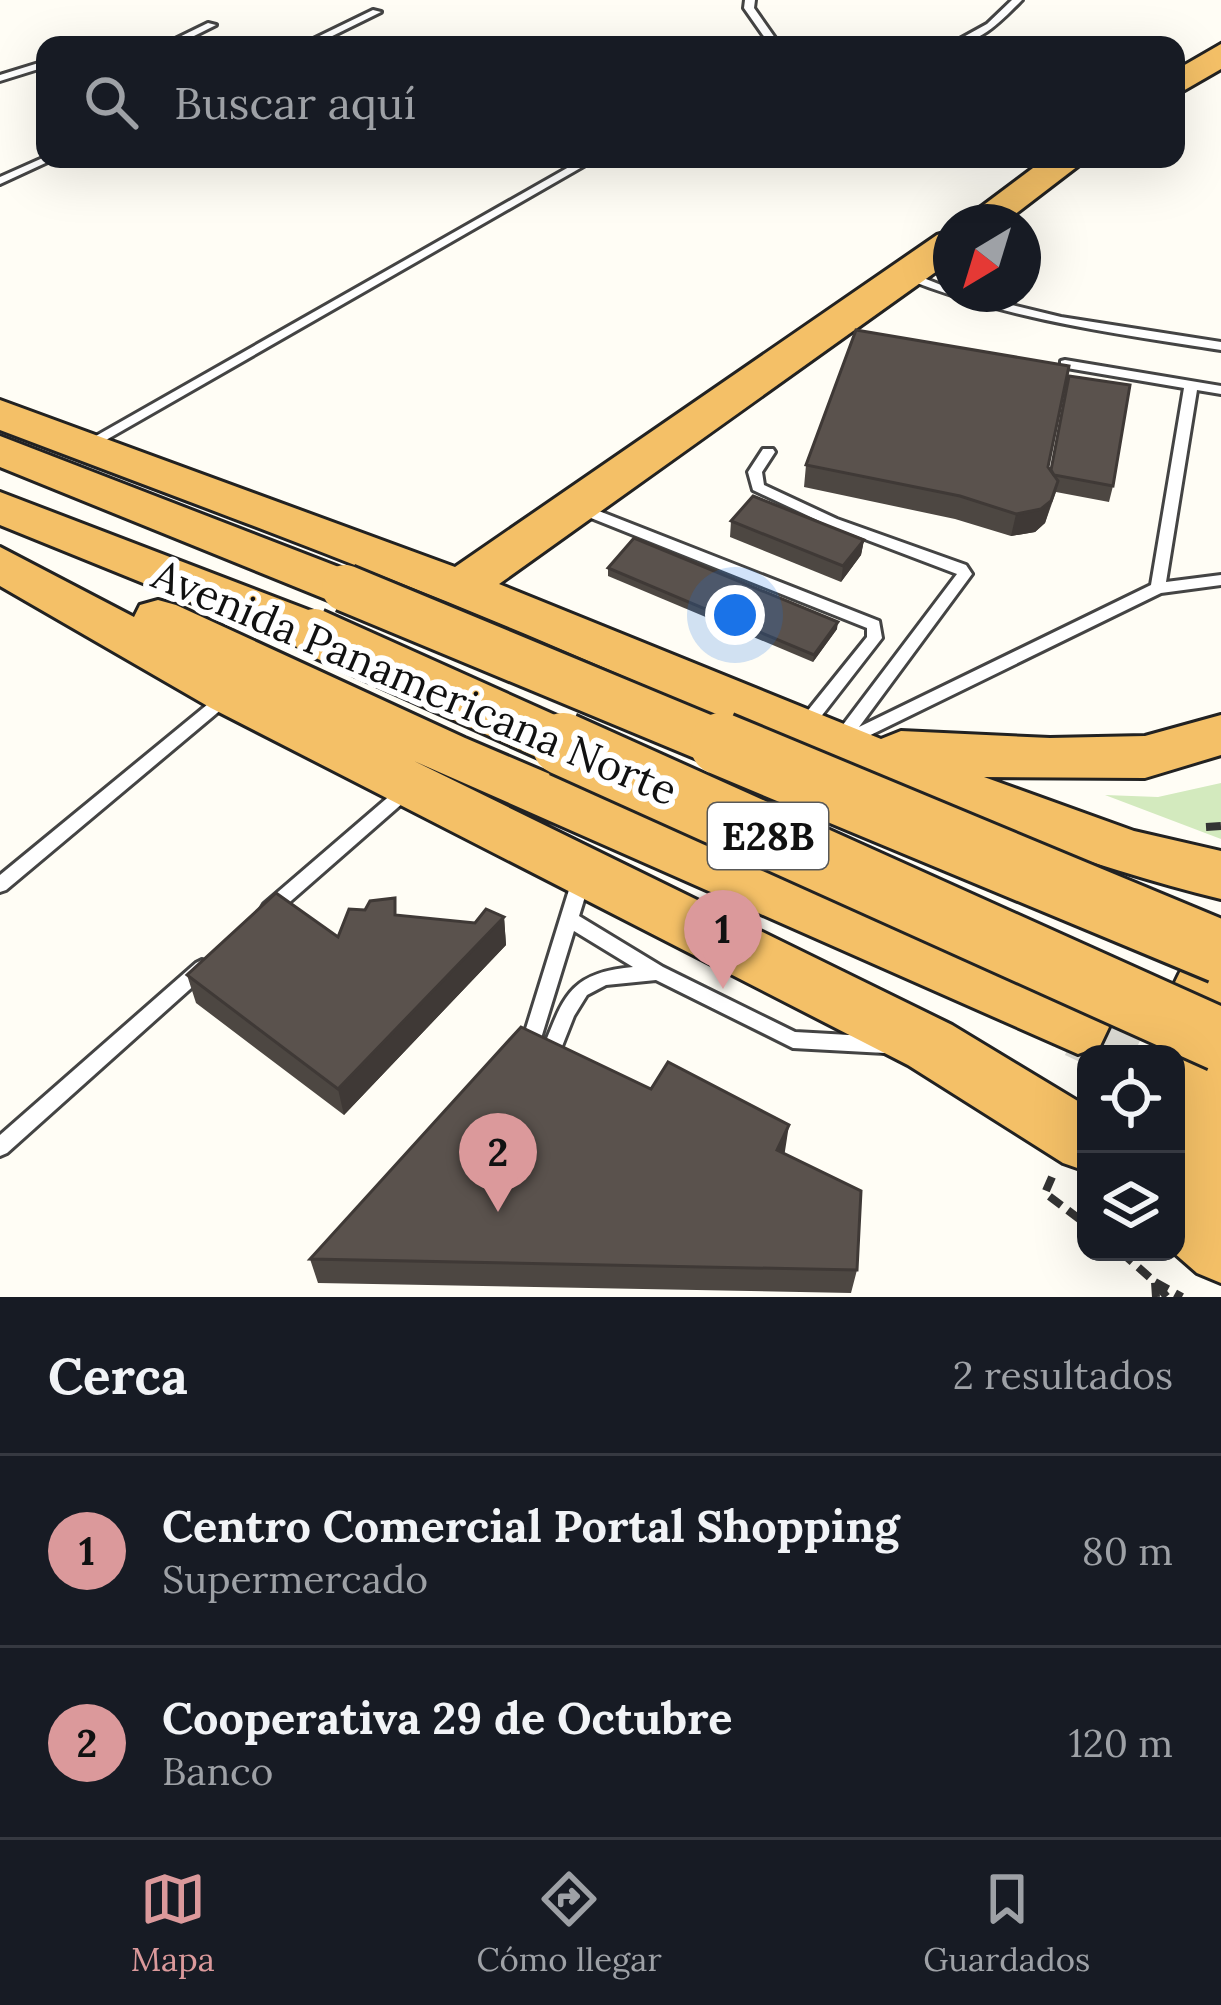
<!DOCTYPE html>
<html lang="es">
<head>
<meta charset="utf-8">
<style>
	:root { --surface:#171b24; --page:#242831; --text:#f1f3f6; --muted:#9ea1a6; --line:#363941; --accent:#db999b }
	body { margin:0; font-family:Lora,serif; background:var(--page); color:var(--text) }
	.controls { position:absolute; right:36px; bottom:36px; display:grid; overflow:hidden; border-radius:24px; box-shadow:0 12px 48px #0002 }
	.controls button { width:108px; height:108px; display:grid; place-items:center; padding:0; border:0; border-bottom:3px solid var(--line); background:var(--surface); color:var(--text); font:60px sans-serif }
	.compass { position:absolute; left:933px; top:204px; width:108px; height:108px; border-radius:50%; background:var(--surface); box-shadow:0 12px 48px #0002; rotate:218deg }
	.you { position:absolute; left:735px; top:615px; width:42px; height:42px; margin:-30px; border:9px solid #fff; border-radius:50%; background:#1a73e8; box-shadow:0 0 0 18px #1a73e833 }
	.badge { display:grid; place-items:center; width:78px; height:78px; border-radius:50%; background:var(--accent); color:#111; font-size:39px; font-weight:700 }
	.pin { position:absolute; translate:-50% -99px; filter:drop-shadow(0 3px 6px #0008) }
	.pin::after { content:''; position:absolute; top:63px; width:42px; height:36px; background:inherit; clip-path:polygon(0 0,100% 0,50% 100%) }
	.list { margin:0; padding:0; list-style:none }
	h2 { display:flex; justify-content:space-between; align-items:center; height:156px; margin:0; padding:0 48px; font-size:51px }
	h2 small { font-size:39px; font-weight:400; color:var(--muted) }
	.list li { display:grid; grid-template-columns:78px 1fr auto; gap:36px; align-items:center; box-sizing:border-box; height:192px; padding:0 48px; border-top:3px solid var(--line) }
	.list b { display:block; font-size:45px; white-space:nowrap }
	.list p { margin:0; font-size:39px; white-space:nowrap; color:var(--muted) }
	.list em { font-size:39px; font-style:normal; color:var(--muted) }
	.icon { flex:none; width:66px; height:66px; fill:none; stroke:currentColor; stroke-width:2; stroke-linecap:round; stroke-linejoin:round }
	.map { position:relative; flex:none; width:1221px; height:1297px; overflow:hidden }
	.search { position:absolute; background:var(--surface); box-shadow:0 12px 48px #0002; left:36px; right:36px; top:36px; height:132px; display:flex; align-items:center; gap:30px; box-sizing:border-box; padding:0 42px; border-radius:24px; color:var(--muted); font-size:45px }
	.sheet { height:540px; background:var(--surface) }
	nav { display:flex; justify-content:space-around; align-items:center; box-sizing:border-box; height:168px; border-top:3px solid var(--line); background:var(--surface); font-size:33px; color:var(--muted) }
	nav a { display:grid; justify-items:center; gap:6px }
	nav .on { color:var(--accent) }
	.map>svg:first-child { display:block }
	.green { fill:#d3eabe }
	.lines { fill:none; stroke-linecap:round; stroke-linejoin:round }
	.trunk-tunnel { stroke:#dbdad3; stroke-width:62; stroke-dasharray:62 32; stroke-linecap:butt }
	.service-casing { stroke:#444; stroke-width:6 }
	.trunk-casing { stroke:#222; stroke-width:6 }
	.path { stroke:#333; stroke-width:8; stroke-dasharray:15 8; stroke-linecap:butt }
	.service { fill:#fff; fill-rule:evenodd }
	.trunk { fill:#f4c067; fill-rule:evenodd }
	.trunk-bridge-far1-casing { stroke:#222; stroke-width:52; stroke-linecap:butt }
	.trunk-bridge-casing { stroke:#222; stroke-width:68; stroke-linecap:butt }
	.trunk-bridge-far1 { stroke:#f4c067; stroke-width:46 }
	.trunk-bridge { stroke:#f4c067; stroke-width:62 }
	.wall { fill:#4d4742 }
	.shaded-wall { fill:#3f3936 }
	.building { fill:#5a524d; stroke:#3f3936; stroke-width:3 }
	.labels { text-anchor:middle; stroke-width:12; stroke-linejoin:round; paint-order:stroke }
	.shield { fill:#fff; stroke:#585858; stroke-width:3 }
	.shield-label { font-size:39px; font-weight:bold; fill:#111 }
	.street-label { font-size:42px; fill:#111; stroke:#fff }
</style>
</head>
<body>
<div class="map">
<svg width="1221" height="1297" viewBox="0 0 1221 1297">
	<rect width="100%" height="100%" fill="#fffdf5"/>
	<!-- green -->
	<path class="green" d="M1221,783V839L1105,795L1158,797Z"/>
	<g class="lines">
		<!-- trunk-tunnel -->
		<path class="trunk-tunnel" d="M1078,1027L1136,1054"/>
		<!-- service casing -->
		<g class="service-casing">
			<g id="service">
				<path d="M745,0H755L754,8L780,45H770L744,8Z"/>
				<path d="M1012,0H1022C1002,20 979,45 949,45L987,24Z"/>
				<path d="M373,10L381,12L314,45H301Z"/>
				<path d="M208,23L216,25L176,45H163Z"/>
				<path d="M45,61V67L0,81V75Z"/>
				<path d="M45,157V159H54L0,184V177Z"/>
				<path d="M583,159H596L92,448H82L80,445Z"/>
				<path d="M906,271L951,289V294H967L1061,317L1221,342V350C1112,333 1005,319 902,277V273Z"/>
				<path d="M1065,360L1221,386V394L1197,390L1166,582L1221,575V585L1161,593L852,744L839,748L833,746L831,742L833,738L957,574L828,525L753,490L748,472L763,449H773L775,452L762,472L764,485L837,519L966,565L972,574L859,727L1151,585L1184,388L1061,367V361Z"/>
				<path d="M581,504L879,621L882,638L809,732H797L795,728L797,724L867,637V628L576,512L574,509L576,506Z"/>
				<path d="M224,693L229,695L232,699L229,703L6,890L0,892V875L219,695Z"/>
				<path d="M406,785L412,787L414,791L412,795L276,914L270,916L264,914L261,909L264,904L400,787Z"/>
				<path d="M582,870L588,872L591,877L579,916L663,967L795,1032L885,1037L892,1039L894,1045L892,1051L885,1053L793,1048L656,980L606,985L587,995L574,1016L555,1064L548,1066L541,1064L539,1058C563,1002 564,973 633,967L574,931L538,1048L536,1054L529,1056L522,1054L520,1048L573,877L576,872Z"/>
				<path d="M202,960L208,963L211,968L208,973L7,1153L0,1156V1135L196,963Z"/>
			</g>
		</g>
		<!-- trunk casing -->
		<g class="trunk-casing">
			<g id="trunk">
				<path d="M1221,44V69L1176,95V70Z"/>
				<path d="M1045,159H1087L1005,222H961Z"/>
				<path d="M951,231V261L499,584L881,739L901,731L1050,738L1145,736L1221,715V755L1145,778L984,777L1134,831L1221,851V899C987,841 764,735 542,641C363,565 181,499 0,430V400L455,567L937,235Z"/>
				<path d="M0,436L362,576L370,588L362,600L345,605L328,600L0,467Z"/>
				<path d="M0,492L332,619L339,632L332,645L314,650L296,645L0,525Z"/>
				<path d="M0,547L134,617L140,605L158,600L176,605L465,738L1100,1008L1109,1027L1100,1046L1078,1054L414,761L952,1025L1086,1106V1171L1063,1163L908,1065L211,708L0,586Z"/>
				<path d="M1221,934V1283L1197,1273L1173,1252L1178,1179L1176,1054H1157C1162,1011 1177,950 1221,934Z"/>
			</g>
		</g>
		<!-- path -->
		<g class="path">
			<path d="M1206,827L1221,826"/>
			<path d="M1052,1177L1045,1193L1086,1224"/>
			<path d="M1121,1252L1155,1282L1156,1297"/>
			<path d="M1155,1282L1182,1297"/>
			<path d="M1157,1285L1167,1297"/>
		</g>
		<!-- service -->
		<use href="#service" class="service"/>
		<!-- trunk -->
		<use href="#trunk" class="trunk"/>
		<!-- trunk-bridge-far1 casing -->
		<g class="trunk-bridge-far1-casing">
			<g id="trunk-bridge-far1">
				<path d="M345,588L728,747"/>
				<path d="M314,632L570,747"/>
			</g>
		</g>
		<!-- trunk-bridge casing -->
		<g class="trunk-bridge-casing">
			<g id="trunk-bridge">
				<path d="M563,744L1221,1040"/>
				<path d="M721,744L1221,952"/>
			</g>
		</g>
		<!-- trunk-bridge-far1 -->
		<use href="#trunk-bridge-far1" class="trunk-bridge-far1"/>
		<!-- trunk-bridge -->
		<use href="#trunk-bridge" class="trunk-bridge"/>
	</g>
	<!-- wall -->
	<g class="wall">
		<path d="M806,465L1048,467L1050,470L1113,486L1109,502L1056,492L1045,523L1035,532L1011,536L955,519L804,487Z"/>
		<path d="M731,521L864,540L861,555L841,582L730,537Z"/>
		<path d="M608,568L837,629L813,662L608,576Z"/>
		<path d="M398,915L475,923L504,917L506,945L344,1115L196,1003L187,975L338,937Z"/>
		<path d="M651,1089L785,1151L784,1153L857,1270L851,1293L318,1283L310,1259Z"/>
	</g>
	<!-- shaded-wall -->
	<g class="shaded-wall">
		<path d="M1058,481L1045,523L1035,532L1011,536L1016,514Z"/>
		<path d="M864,540L861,555L841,582L843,566Z"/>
		<path d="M838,622L837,629L813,662L814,655Z"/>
		<path d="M504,917L506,945L344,1115L338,1089Z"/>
		<path d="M789,1125L785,1151L773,1175L777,1150Z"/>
	</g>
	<!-- building -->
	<g class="building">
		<path d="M856,330L1069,366L1048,467L1058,481L1051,501L1041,509L1016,514L960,496L806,465Z"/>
		<path d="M1069,376L1130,385L1113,486L1054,475L1051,470Z"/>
		<path d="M753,496L864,540L843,566L731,521Z"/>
		<path d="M634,538L838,622L814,655L608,568Z"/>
		<path d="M276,893L338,937L349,909L365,910L370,901L395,898V915L475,923L486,909L504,917L338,1089L187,975Z"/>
		<path d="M521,1027L651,1089L668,1062L789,1125L777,1150L861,1191L857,1270L310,1259Z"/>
	</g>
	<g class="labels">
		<!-- shield labels -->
		<rect class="shield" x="708" y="803" width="120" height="66" rx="9"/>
		<g class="shield-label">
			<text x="768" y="850">E28B</text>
		</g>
		<!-- street labels -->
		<g class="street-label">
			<text transform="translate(415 682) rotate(23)" y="15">Avenida Panamericana Norte</text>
		</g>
	</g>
</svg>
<div class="controls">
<button><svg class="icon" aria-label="locate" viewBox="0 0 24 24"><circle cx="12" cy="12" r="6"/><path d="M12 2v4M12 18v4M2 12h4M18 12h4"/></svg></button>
<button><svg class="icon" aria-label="layers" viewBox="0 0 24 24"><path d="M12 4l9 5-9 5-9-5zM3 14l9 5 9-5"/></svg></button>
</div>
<svg class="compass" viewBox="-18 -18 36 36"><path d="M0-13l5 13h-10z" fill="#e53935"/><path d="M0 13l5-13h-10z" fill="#9ea1a6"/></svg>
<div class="you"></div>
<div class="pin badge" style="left:723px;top:989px">1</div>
<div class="pin badge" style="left:498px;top:1212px">2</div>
<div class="search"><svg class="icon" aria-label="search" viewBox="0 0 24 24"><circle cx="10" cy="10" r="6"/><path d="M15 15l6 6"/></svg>Buscar aquí</div>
</div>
<section class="sheet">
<h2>Cerca<small>2 resultados</small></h2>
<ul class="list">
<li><span class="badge">1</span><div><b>Centro Comercial Portal Shopping</b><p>Supermercado</p></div><em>80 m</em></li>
<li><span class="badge">2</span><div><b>Cooperativa 29 de Octubre</b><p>Banco</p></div><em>120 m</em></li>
</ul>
</section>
<nav>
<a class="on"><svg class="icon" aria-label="map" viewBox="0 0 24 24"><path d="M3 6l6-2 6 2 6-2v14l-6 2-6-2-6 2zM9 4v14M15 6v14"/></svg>Mapa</a>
<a><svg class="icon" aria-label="directions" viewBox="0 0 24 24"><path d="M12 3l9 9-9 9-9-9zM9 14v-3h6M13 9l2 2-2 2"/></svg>Cómo llegar</a>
<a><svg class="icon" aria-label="saved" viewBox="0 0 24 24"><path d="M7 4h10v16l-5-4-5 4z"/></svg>Guardados</a>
</nav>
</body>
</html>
